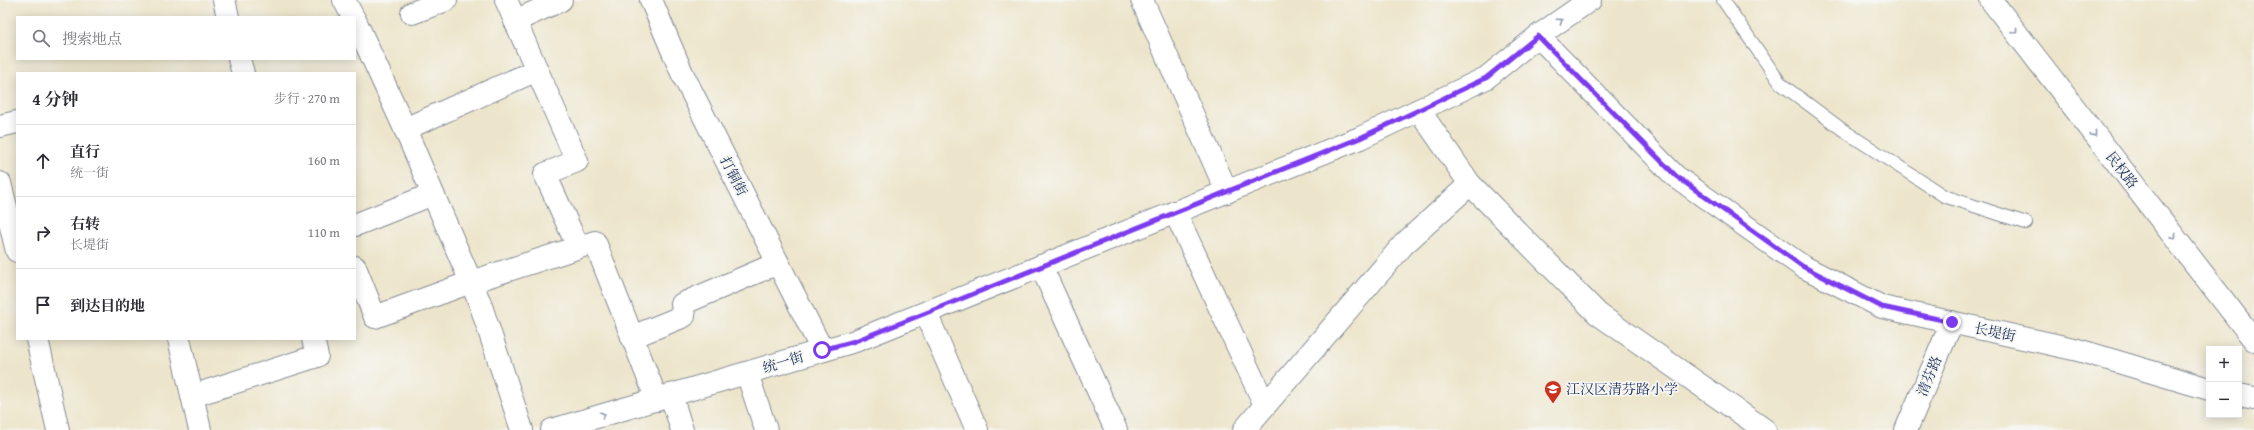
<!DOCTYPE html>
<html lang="zh">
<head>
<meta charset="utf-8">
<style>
	:root { --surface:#fff; --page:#f2f2f3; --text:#2b2b33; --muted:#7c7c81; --line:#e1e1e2 }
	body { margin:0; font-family:"Gentium Book Plus","Noto Serif SC",serif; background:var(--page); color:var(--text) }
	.controls { position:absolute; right:12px; bottom:12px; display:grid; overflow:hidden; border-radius:0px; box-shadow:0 2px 10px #0003 }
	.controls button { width:36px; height:36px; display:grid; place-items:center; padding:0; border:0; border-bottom:1px solid var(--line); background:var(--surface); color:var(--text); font:20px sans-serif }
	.stop { position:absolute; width:12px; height:12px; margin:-9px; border:3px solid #7c3aed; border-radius:50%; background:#fff }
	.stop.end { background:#7c3aed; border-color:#fff; box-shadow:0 1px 4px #0008 }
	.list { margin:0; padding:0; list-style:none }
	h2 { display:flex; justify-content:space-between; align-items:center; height:52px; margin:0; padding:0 16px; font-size:17px }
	h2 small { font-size:13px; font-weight:400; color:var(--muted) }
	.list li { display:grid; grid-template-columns:26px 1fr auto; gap:12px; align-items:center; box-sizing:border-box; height:72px; padding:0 16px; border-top:1px solid var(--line) }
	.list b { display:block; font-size:15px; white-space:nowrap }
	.list p { margin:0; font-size:13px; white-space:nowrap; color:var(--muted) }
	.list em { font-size:13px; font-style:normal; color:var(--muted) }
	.icon { flex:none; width:22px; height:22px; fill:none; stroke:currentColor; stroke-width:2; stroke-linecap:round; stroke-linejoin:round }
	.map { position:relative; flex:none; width:2254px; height:430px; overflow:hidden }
	.search { position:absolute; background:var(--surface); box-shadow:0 2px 10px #0003; left:16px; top:16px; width:340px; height:44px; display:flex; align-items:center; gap:10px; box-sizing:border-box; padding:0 14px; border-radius:0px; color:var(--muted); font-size:15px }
	.panel { position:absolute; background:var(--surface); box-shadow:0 2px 10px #0003; left:16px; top:72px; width:340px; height:268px; border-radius:0px }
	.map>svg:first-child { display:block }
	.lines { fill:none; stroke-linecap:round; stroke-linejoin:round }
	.service-casing { stroke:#848a94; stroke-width:14 }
	.minor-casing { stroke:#848a94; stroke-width:24 }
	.tertiary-casing { stroke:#848a94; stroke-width:24 }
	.service { stroke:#fff; stroke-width:12 }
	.minor { stroke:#fff; stroke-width:22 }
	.tertiary { stroke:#fff; stroke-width:22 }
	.oneway { stroke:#8d97ae }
	.route { stroke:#7c3aed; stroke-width:5 }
	.labels { text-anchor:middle; stroke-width:3.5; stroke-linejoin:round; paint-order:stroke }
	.street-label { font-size:14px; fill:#1b2f5e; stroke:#f6f6f2 }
	.poi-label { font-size:14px; fill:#1b2f5e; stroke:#f6f6f2; text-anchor:start }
</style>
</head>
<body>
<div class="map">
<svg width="2254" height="430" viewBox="0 0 2254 430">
	<rect width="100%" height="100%" fill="#f6f6f2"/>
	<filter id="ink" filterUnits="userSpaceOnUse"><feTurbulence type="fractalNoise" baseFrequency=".025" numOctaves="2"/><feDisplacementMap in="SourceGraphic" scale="8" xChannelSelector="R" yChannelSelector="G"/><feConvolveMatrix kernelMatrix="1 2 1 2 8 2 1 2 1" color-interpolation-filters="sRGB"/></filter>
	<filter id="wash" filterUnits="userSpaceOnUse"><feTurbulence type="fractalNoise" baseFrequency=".012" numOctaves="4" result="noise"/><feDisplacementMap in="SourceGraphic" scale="16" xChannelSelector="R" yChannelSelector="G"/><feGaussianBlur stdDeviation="0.9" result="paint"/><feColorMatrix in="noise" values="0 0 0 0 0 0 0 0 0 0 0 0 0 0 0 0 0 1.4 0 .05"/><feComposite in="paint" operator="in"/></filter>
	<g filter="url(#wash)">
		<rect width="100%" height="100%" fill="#ede5cb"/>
	</g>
	<g filter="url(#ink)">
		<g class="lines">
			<!-- service casing -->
			<g class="service-casing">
				<path id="service" d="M1723,0L1781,84L1843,130L1944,196L2026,223"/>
			</g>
			<!-- minor casing -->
			<g class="minor-casing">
				<g id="minor">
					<path d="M224,0L228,17"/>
					<path d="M344,0L353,17"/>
					<path d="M506,0L577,161L545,174L578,247"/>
					<path d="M651,0L682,73L822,350"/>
					<path d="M1142,0L1227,192"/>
					<path d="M412,13L446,0"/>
					<path d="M355,20L405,129L480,303L522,430"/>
					<path d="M515,21L561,0"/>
					<path d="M1538,36L1675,176L1802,266L1882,307L2078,350L2209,389"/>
					<path d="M239,59L243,73"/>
					<path d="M1419,110L1470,184L1598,314L1765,430"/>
					<path d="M0,126L17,122"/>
					<path d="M405,129L537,70"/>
					<path d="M0,183L17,251"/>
					<path d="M1175,212L1265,405"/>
					<path d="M355,225L433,194"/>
					<path d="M1041,266L1116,430"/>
					<path d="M355,267L375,317L471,282L595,242L657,400"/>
					<path d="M926,313L977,430"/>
					<path d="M632,337L684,316L682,304L778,263"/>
					<path d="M37,339L58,430"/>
					<path d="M179,339L200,430"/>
					<path d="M747,373L766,430"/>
					<path d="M671,395L682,430"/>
					<path d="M2239,395L2254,398"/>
					<path d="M192,396L317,356L313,339"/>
					<path d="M552,430L855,341L1360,138L1486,78L1538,36L1590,0"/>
					<path d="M1244,430L1404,244L1470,184"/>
					<path d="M1906,430L1952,322"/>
				</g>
			</g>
			<!-- tertiary casing -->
			<g class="tertiary-casing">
				<path id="tertiary" d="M1991,0L2254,340"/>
			</g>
			<!-- service -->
			<use href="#service" class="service"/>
			<!-- minor -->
			<use href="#minor" class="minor"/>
			<!-- tertiary -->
			<use href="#tertiary" class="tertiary"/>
		</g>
		<!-- one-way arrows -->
		<defs><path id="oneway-chevron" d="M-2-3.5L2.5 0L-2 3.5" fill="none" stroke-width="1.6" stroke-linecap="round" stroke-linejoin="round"/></defs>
		<g class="oneway">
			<use href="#oneway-chevron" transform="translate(1560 21) rotate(-35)"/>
			<use href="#oneway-chevron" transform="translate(2015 31) rotate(52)"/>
			<use href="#oneway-chevron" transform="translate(2094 134) rotate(52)"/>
			<use href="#oneway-chevron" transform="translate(2174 236) rotate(52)"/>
			<use href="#oneway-chevron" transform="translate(603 415) rotate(-16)"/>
		</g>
	</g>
	<g class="lines" filter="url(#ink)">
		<!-- route -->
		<path class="route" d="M822,350L855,341L926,313L1360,138L1486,78L1538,36L1676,176L1802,266L1882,307L1952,322"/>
	</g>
	<!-- icons -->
	<defs>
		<g id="school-pin" transform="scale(0.9)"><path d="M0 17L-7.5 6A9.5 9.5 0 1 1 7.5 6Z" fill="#c8321e" stroke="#f6f6f2"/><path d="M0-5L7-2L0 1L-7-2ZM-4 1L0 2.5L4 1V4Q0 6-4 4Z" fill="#fff"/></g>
	</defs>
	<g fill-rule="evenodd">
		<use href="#school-pin" x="1553" y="389"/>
	</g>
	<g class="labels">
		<!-- street labels -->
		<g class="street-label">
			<text transform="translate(2122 170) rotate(52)" y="5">民权路</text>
			<text transform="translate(734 176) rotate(63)" y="5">打铜街</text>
			<text transform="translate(1995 332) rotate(12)" y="5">长堤街</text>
			<text transform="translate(783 362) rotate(-17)" y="5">统一街</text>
			<text transform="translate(1929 376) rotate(-67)" y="5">清芬路</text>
		</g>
		<!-- poi labels -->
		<g class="poi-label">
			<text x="1566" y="394">江汉区清芬路小学</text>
		</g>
	</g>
</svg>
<div class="controls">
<button>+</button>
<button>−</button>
</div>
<div class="stop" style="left:822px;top:350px"></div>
<div class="stop end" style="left:1952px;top:322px"></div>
<div class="search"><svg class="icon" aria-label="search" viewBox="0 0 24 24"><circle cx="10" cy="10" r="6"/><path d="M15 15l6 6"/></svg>搜索地点</div>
<section class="panel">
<h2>4 分钟<small>步行 · 270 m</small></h2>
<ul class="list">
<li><svg class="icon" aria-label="ahead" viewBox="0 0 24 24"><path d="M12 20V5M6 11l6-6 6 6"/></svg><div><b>直行</b><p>统一街</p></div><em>160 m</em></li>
<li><svg class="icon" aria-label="right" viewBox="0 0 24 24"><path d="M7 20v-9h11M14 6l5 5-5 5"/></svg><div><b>右转</b><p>长堤街</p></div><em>110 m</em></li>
<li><svg class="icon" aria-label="arrive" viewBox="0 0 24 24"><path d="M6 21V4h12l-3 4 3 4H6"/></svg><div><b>到达目的地</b></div></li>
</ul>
</section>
</div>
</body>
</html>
